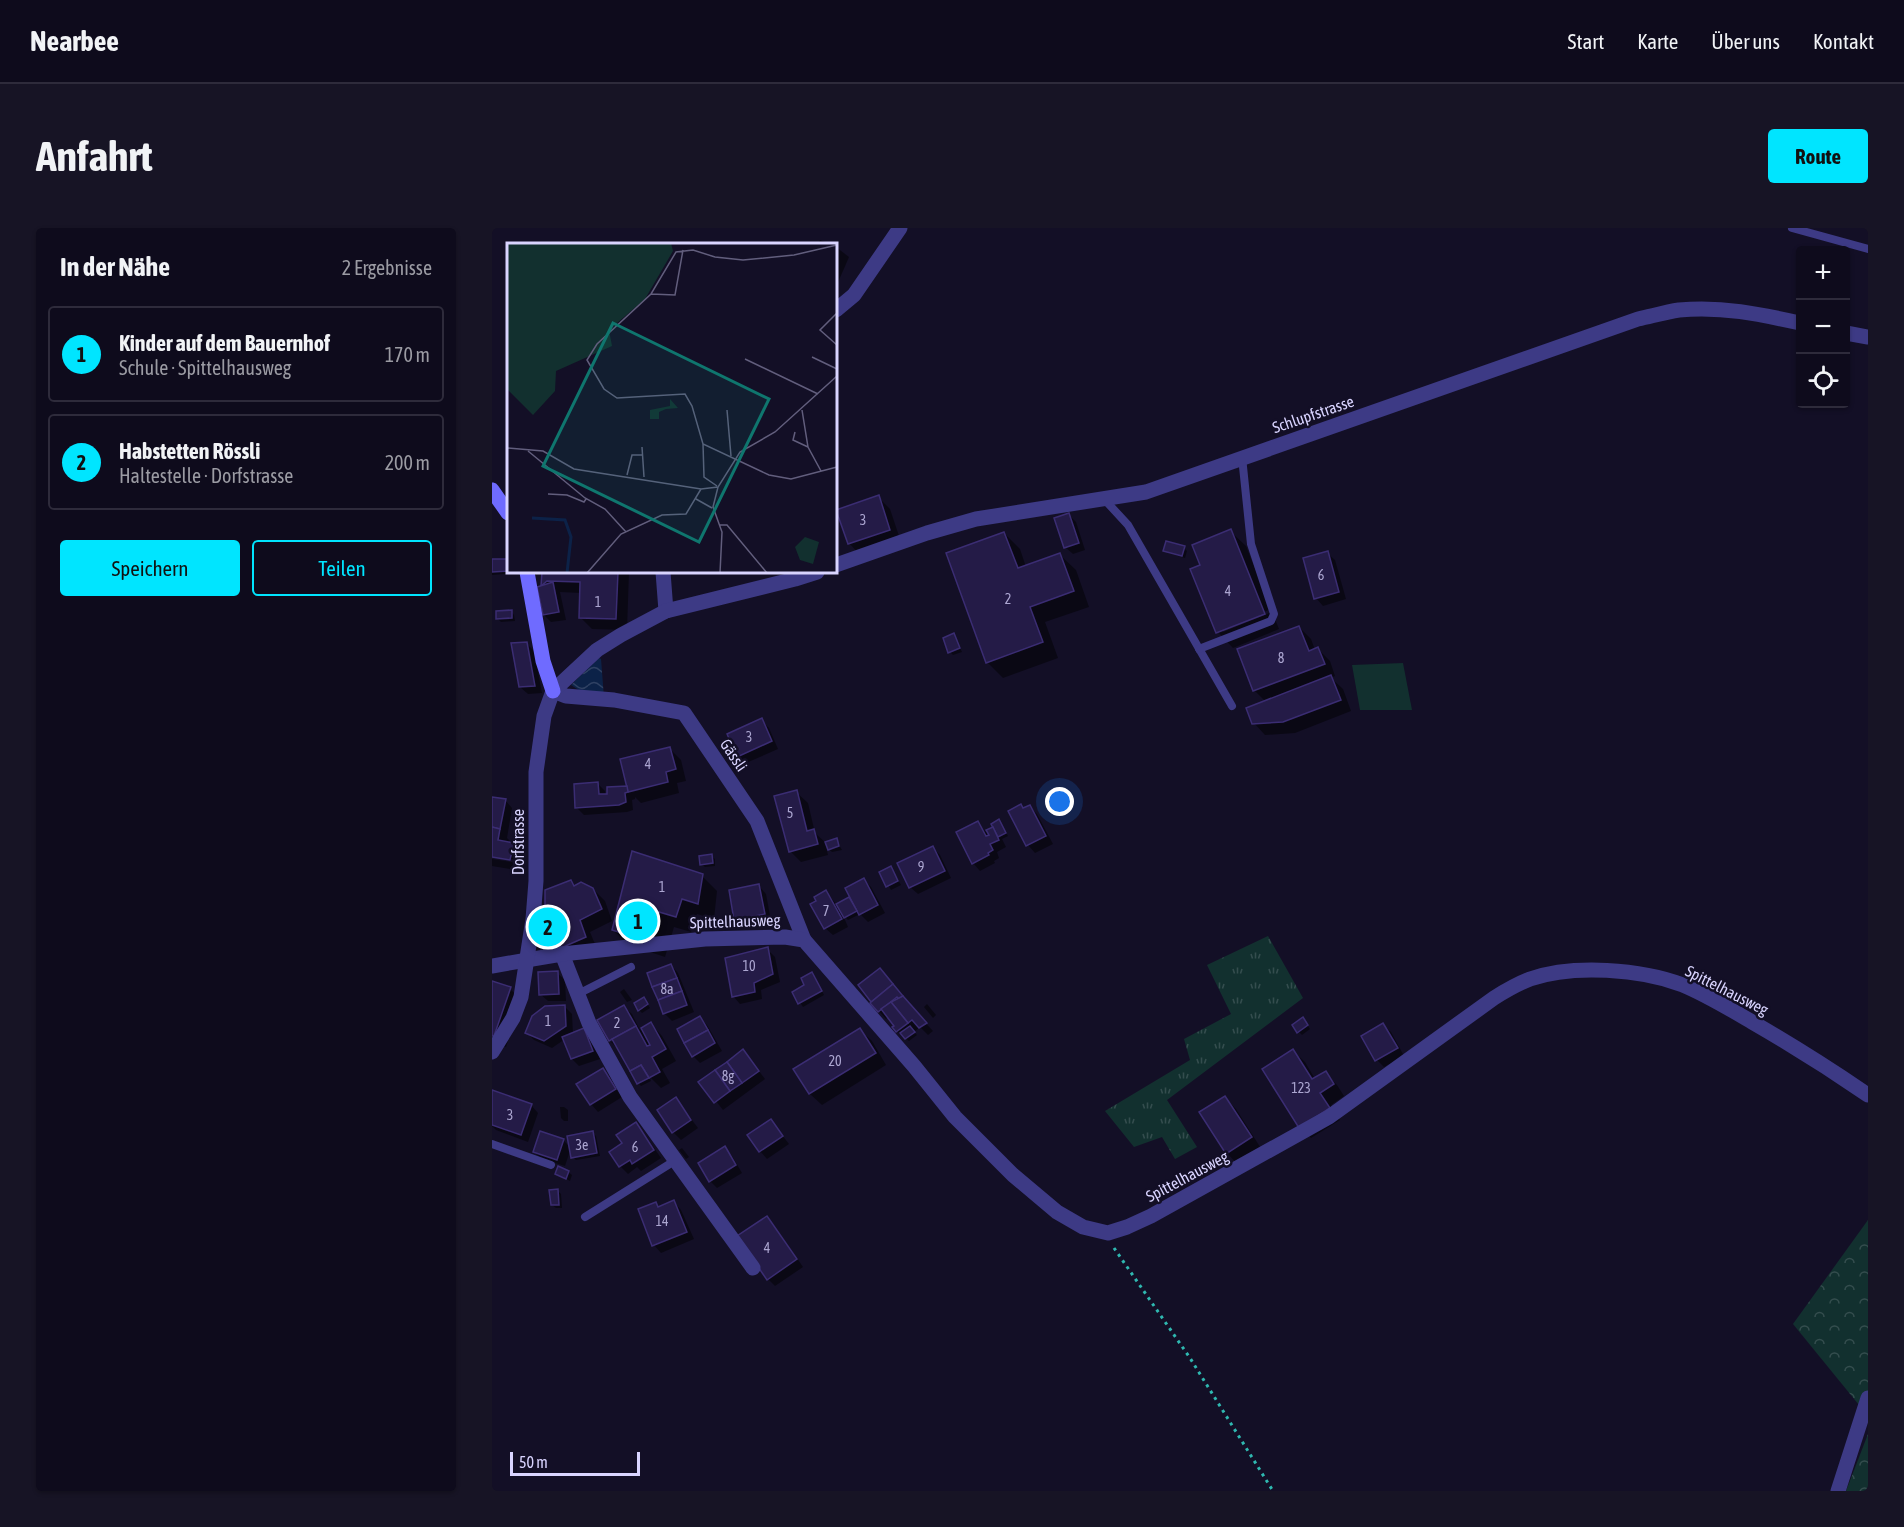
<!DOCTYPE html>
<html lang="de">
<head>
<meta charset="utf-8">
<style>
	:root { --surface:#0e0b1c; --page:#171425; --text:#f1f3f6; --muted:#9b9ba3; --line:#2e2b3b; --accent:#00e5ff }
	body { margin:0; font-family:"Asap Condensed",sans-serif; background:var(--page); color:var(--text) }
	.controls { position:absolute; right:18px; top:18px; display:grid; overflow:hidden; border-radius:6px; box-shadow:0 2px 4px #0004 }
	.controls button { width:54px; height:54px; display:grid; place-items:center; padding:0; border:0; border-bottom:2px solid var(--line); background:var(--surface); color:var(--text); font:30px sans-serif }
	.scale { position:absolute; left:18px; bottom:15px; width:130px; box-sizing:border-box; padding-left:6px; border:3px solid #d9d4ff; border-top:0; font-size:16px; line-height:21px; white-space:nowrap; color:#d9d4ff; -webkit-text-stroke:4px #130f26; paint-order:stroke }
	.you { position:absolute; left:568px; top:574px; width:21px; height:21px; margin:-15px; border:4px solid #fff; border-radius:50%; background:#1a73e8; box-shadow:0 0 0 9px #1a73e833 }
	.badge { display:grid; place-items:center; width:39px; height:39px; border-radius:50%; background:var(--accent); color:#111; font-size:20px; font-weight:700 }
	.pin { position:absolute; translate:-50% -50%; border:3px solid #fff; box-shadow:0 2px 6px #0006 }
	.list { margin:0; padding:0; list-style:none }
	h2 { display:flex; justify-content:space-between; align-items:center; height:78px; margin:0; padding:0 24px; font-size:26px }
	h2 small { font-size:20px; font-weight:400; color:var(--muted) }
	.list li { display:grid; grid-template-columns:39px 1fr auto; gap:18px; align-items:center; box-sizing:border-box; height:96px; margin:0 12px 12px; padding:0 12px; border:2px solid var(--line); border-radius:6px }
	.list b { display:block; font-size:22px; white-space:nowrap }
	.list p { margin:0; font-size:20px; white-space:nowrap; color:var(--muted) }
	.list em { font-size:20px; font-style:normal; color:var(--muted) }
	.actions { display:flex; gap:12px; padding:18px 24px }
	.actions a { flex:1; padding:14px 0; border:2px solid var(--accent); border-radius:6px; text-align:center; font-size:21px; color:var(--accent) }
	.actions .main { background:var(--accent); color:#111 }
	.icon { flex:none; width:33px; height:33px; fill:none; stroke:currentColor; stroke-width:2; stroke-linecap:round; stroke-linejoin:round }
	.map { position:relative; flex:none; width:1376px; height:1263px; overflow:hidden; border-radius:6px }
	header { display:flex; align-items:center; gap:36px; box-sizing:border-box; height:84px; padding:0 30px; background:var(--surface); border-bottom:2px solid var(--line) }
	header strong { font-size:28px }
	nav { display:flex; gap:33px; margin-inline-start:auto; font-size:21px }
	.intro { display:flex; align-items:center; justify-content:space-between; box-sizing:border-box; height:144px; padding:0 36px }
	h1 { margin:0; font-size:42px }
	.button { padding:15px 27px; border-radius:6px; background:var(--accent); color:#111; font-size:21px; font-weight:700 }
	main { display:flex; gap:36px; padding:0 36px }
	aside { flex:1; background:var(--surface); border-radius:6px; box-shadow:0 2px 4px #0004 }
	.map>svg:first-child { display:block }
	.grass { fill:url(#grass-tufts) }
	.forest { fill:url(#forest-crowns) }
	.green { fill:#12302f }
	.water { fill:url(#water-waves) }
	.shadow { fill:#0007; fill-rule:evenodd }
	.building { fill:#241b47; stroke:#3b2d73; stroke-width:1.5 }
	.lines { fill:none; stroke-linecap:round; stroke-linejoin:round }
	.path { stroke:#2fb8b0; stroke-width:3; stroke-dasharray:3 4.5; stroke-linecap:butt }
	.lane { stroke:#3d3a85; stroke-width:8 }
	.street { stroke:#3d3a85; stroke-width:15 }
	.secondary { stroke:#6f6bff; stroke-width:15 }
	.labels { text-anchor:middle; stroke-width:5; stroke-linejoin:round; paint-order:stroke }
	.number-label { font-size:14px; fill:#aca6d1 }
	.street-label { font-size:16px; fill:#d9d4ff; stroke:#130f26 }
	.inset-river { fill:none; stroke:#0c2248; stroke-width:3 }
	.inset-road { fill:none; stroke:#625e7d; stroke-width:1.5 }
	.view { fill:#0f766e; fill-opacity:0.15; stroke:#0f766e; stroke-width:3 }
	.inset-edge { fill:none; stroke:#d9d4ff; stroke-width:3 }
</style>
</head>
<body>
<header>
<strong>Nearbee</strong>
<nav><a>Start</a><a>Karte</a><a>Über uns</a><a>Kontakt</a></nav>
</header>
<div class="intro"><h1>Anfahrt</h1><a class="button">Route</a></div>
<main>
<aside>
<h2>In der Nähe<small>2 Ergebnisse</small></h2>
<ul class="list">
<li><span class="badge">1</span><div><b>Kinder auf dem Bauernhof</b><p>Schule · Spittelhausweg</p></div><em>170 m</em></li>
<li><span class="badge">2</span><div><b>Habstetten Rössli</b><p>Haltestelle · Dorfstrasse</p></div><em>200 m</em></li>
</ul>
<div class="actions"><a class="main">Speichern</a><a>Teilen</a></div>
</aside>
<div class="map">
<svg width="1376" height="1263" viewBox="0 0 1376 1263">
	<defs>
		<pattern id="grass-tufts" width="24" height="20" patternUnits="userSpaceOnUse" patternTransform="scale(1.5)"><rect width="24" height="20" fill="#12302f"/><path d="M3 7l-1-3M5 7V3M7 7l1-3M15 17l-1-3M17 17v-4M19 17l1-3" fill="none" stroke="#344d4e"/></pattern>
		<pattern id="forest-crowns" width="20" height="18" patternUnits="userSpaceOnUse" patternTransform="scale(1.5)"><rect width="20" height="18" fill="#12302f"/><path d="M2 6a3 3 0 1 1 6 0M12 15a3 3 0 1 1 6 0" fill="none" stroke="#344d4e"/></pattern>
		<pattern id="water-waves" width="16" height="10" patternUnits="userSpaceOnUse" patternTransform="scale(1.5)"><rect width="16" height="10" fill="#0c2248"/><path d="M0 5q4-4 8 0t8 0" fill="none" stroke="#2f4163"/></pattern>
	</defs>
	<rect width="100%" height="100%" fill="#130f26"/>
	<!-- grass -->
	<path class="grass" d="M776,708L811,770L675,872L705,919L683,931L670,909L642,919L613,883L698,832L692,811L739,786L715,737Z"/>
	<!-- forest -->
	<g class="forest">
		<path d="M1376,992V1188L1301,1096Z"/>
		<path d="M1376,1206V1263H1354Z"/>
	</g>
	<!-- green -->
	<path class="green" d="M911,435L920,482H868L860,437Z"/>
	<!-- water -->
	<path class="water" d="M107,430L109,431L112,470L96,468L79,457Z"/>
	<!-- shadow -->
	<g class="shadow">
		<path d="M328,12L338,16H326Z"/>
		<path d="M344,19L357,29L344,59Z"/>
		<path d="M386,269L398,281L409,314L368,327L357,315Z"/>
		<path d="M577,287L584,294L593,322L581,326L573,319Z"/>
		<path d="M738,303L754,318L787,401L741,420L726,404L700,342L710,338ZM779,381L780,384L731,404V401Z"/>
		<path d="M512,305L528,321L534,339L568,327L584,342L597,379L553,394L566,430L511,450L495,434Z"/>
		<path d="M692,320L695,323L693,330L676,325L673,322Z"/>
		<path d="M835,325L843,332L854,371L831,378L824,370Z"/>
		<path d="M16,332V344H24L25,345L0,347V333Z"/>
		<path d="M51,344H137L135,402L100,401L89,390V365L68,364L74,392L59,394L52,387Z"/>
		<path d="M19,383L22,387L23,393L9,394L6,391Z"/>
		<path d="M807,399L819,411L823,422L826,421L838,433L843,448L839,450L851,461L859,483L803,505L773,507L762,495L774,474L762,462L747,422Z"/>
		<path d="M462,407L470,424L461,427L458,424Z"/>
		<path d="M35,416L42,423L50,465L36,466L28,459Z"/>
		<path d="M269,492L277,500L286,521L254,535L246,528Z"/>
		<path d="M177,520L189,532L194,553L185,555L187,565L149,575L143,569V571L140,572L141,582L135,584L92,587L85,580L106,556L113,563V567L137,559Z"/>
		<path d="M304,564L316,575L323,605L334,615L344,612L350,622L340,624L334,618L336,627L309,634L298,623Z"/>
		<path d="M0,570L13,572L20,580L15,610L19,614V616L32,628L30,643L0,638V631L26,635V632L0,628Z"/>
		<path d="M538,579L545,586L561,616L543,625L536,617L518,584Z"/>
		<path d="M507,593L516,608L510,611L514,619L505,624L507,630L502,633L503,635L488,643L481,635L485,595L494,604L503,600Z"/>
		<path d="M441,620L448,627L459,650L426,666L418,659Z"/>
		<path d="M219,628L223,631V638L213,639L209,636Z"/>
		<path d="M399,640L409,657L399,662L389,644Z"/>
		<path d="M210,648L225,663L222,691L205,686L199,704L182,699L173,729L137,717L121,702Z"/>
		<path d="M372,652L379,659L393,685L376,694L368,686L356,692L351,687L356,699L341,707L333,700L334,664L345,677L357,671L362,675Z"/>
		<path d="M79,653L84,658L101,661L113,673L120,693L98,704L105,721L70,719Z"/>
		<path d="M267,658L274,666L279,693L251,698L244,691Z"/>
		<path d="M275,721L283,729L288,754L269,762L270,771L248,776L241,768Z"/>
		<path d="M179,737L186,745L202,784L180,793L172,785Z"/>
		<path d="M388,742L423,784L441,803L436,807L428,799L422,804L425,807L417,813L405,803L402,800L404,798L397,788L394,791L387,783L368,758Z"/>
		<path d="M65,745L73,752L74,773H56L48,766Z"/>
		<path d="M323,749L332,767L311,779L302,765Z"/>
		<path d="M0,755L18,761L30,772L14,819L0,814Z"/>
		<path d="M132,761L140,772L135,774L128,764Z"/>
		<path d="M152,771L158,780L150,785L147,782Z"/>
		<path d="M435,776L444,787L441,790L432,779Z"/>
		<path d="M72,778L80,786L81,806L92,802L100,810L108,831L87,838L80,831L73,811L60,820L42,812L35,805Z"/>
		<path d="M132,779L140,786L148,802L159,796L170,808L184,833L170,841L178,855L169,860L157,848L159,853L149,858L146,855L125,820L119,814L128,809L118,811V813L107,792Z"/>
		<path d="M208,790L215,797L230,823L208,835L201,828Z"/>
		<path d="M814,795L818,801L810,807L807,804Z"/>
		<path d="M891,797L899,804L912,828L892,839L885,832Z"/>
		<path d="M368,802L380,813L394,837L330,877L318,866L303,841Z"/>
		<path d="M801,823L813,834L823,851L833,845L845,857L852,868L839,877L848,892L819,910L808,899Z"/>
		<path d="M258,831L273,851L231,882L209,854Z"/>
		<path d="M111,841L118,849L130,869L106,884L99,876Z"/>
		<path d="M0,864L39,877L46,885L36,914L4,902L0,898Z"/>
		<path d="M733,870L744,881L770,922L746,937L735,925Z"/>
		<path d="M184,871L206,900L189,912L181,904Z"/>
		<path d="M68,879H72L76,882V893H72L69,890Z"/>
		<path d="M279,893L297,916L275,931L268,923Z"/>
		<path d="M144,896L151,904L169,930L149,943L145,939L136,946L128,938L132,916Z"/>
		<path d="M101,905L104,908L108,928L84,932L80,929Z"/>
		<path d="M71,912L79,920L73,938L50,931L42,924Z"/>
		<path d="M190,920L197,929L194,931L187,922Z"/>
		<path d="M233,920L240,928L250,945L225,960L218,953Z"/>
		<path d="M76,944L80,947L78,953L65,946Z"/>
		<path d="M66,963L69,966L70,980H64L60,977Z"/>
		<path d="M182,974L189,982L202,1011L169,1025L162,1017L164,976L168,980Z"/>
		<path d="M274,990L282,997L311,1039L283,1058L276,1051Z"/>
	</g>
	<!-- building -->
	<g class="building">
		<path d="M387,267L398,302L356,316L344,282Z"/>
		<path d="M577,285L587,315L572,320L562,290Z"/>
		<path d="M739,301L773,386L724,405L698,341L708,337L700,317Z"/>
		<path d="M512,304L526,340L568,325L582,363L538,379L551,414L494,435L454,325Z"/>
		<path d="M674,313L693,318L690,328L671,323Z"/>
		<path d="M836,323L847,364L822,371L811,330Z"/>
		<path d="M0,331H16V343L0,344Z"/>
		<path d="M50,344H126L124,391L87,390L88,354L55,353L49,358Z"/>
		<path d="M61,354L67,384L51,387L45,359Z"/>
		<path d="M20,382V390L4,391V383Z"/>
		<path d="M807,398L817,423L826,419L833,436L761,463L745,421Z"/>
		<path d="M462,405L468,420L456,425L451,410Z"/>
		<path d="M35,414L43,458L27,459L19,415Z"/>
		<path d="M839,447L849,472L791,494L760,496L754,480Z"/>
		<path d="M270,490L280,513L245,529L235,506Z"/>
		<path d="M178,519L184,541L174,544L176,554L136,564L128,531Z"/>
		<path d="M106,554L107,566H115V559L135,558L136,564L133,565L134,574L127,577L83,580L82,556Z"/>
		<path d="M305,562L315,603L322,601L326,616L297,624L282,568Z"/>
		<path d="M0,569L14,571L8,601L0,599Z"/>
		<path d="M529,576L531,580L538,577L554,608L534,618L516,583Z"/>
		<path d="M507,591L514,605L506,609L499,596Z"/>
		<path d="M486,593L494,608L497,607L494,602L501,599L507,612L498,616L501,622L496,625L497,627L480,636L464,604Z"/>
		<path d="M0,599L8,601L6,612L22,615L18,632L0,629Z"/>
		<path d="M345,610L347,618L336,622L333,614Z"/>
		<path d="M441,618L453,643L417,660L405,635Z"/>
		<path d="M140,623L211,646L206,676L190,671L184,689L167,684L158,714L120,702Z"/>
		<path d="M220,626L221,635L208,637L207,628Z"/>
		<path d="M399,638L406,653L394,659L387,644Z"/>
		<path d="M372,650L386,677L367,687L353,660Z"/>
		<path d="M79,652L82,658L89,654L101,660L110,681L88,692L94,709L69,720L53,681V662Z"/>
		<path d="M267,656L273,686L242,692L237,662Z"/>
		<path d="M334,662L350,691L332,701L318,676L324,673L322,669Z"/>
		<path d="M357,669L365,683L352,690L344,676Z"/>
		<path d="M276,719L281,746L262,755L263,764L240,769L233,730Z"/>
		<path d="M179,736L185,750L160,759L155,745Z"/>
		<path d="M388,740L401,756L379,774L366,757Z"/>
		<path d="M66,743L67,766L47,767L46,744Z"/>
		<path d="M320,744L330,763L306,776L300,764L312,757L309,750Z"/>
		<path d="M185,750L190,763L166,772L160,759Z"/>
		<path d="M0,753L19,759L2,808H0Z"/>
		<path d="M401,756L411,768L407,771L405,769L386,784L378,775Z"/>
		<path d="M190,763L195,777L171,786L166,772Z"/>
		<path d="M411,768L435,795L427,800L420,792L416,795L399,774Z"/>
		<path d="M152,769L156,776L146,783L142,775Z"/>
		<path d="M399,774L416,795L404,804L400,799L402,798L389,781Z"/>
		<path d="M73,777L74,798L52,813L33,805L40,788L53,778Z"/>
		<path d="M132,777L144,798L117,813L105,792Z"/>
		<path d="M208,788L216,802L192,815L185,801Z"/>
		<path d="M811,789L816,797L805,805L800,797Z"/>
		<path d="M159,794L174,821L160,829L168,844L157,850L149,837L138,843L120,811L144,798L155,818L158,817L149,800Z"/>
		<path d="M891,795L906,820L883,833L869,808Z"/>
		<path d="M418,798L423,804L413,811L408,805Z"/>
		<path d="M92,800L101,823L79,831L70,809Z"/>
		<path d="M368,800L384,825L317,866L301,841Z"/>
		<path d="M216,802L223,815L200,829L192,815Z"/>
		<path d="M251,821L267,843L250,855L235,834Z"/>
		<path d="M801,821L820,851L834,843L842,856L828,865L838,880L807,900L770,841Z"/>
		<path d="M235,834L250,855L238,863L223,842Z"/>
		<path d="M149,837L157,850L145,856L138,843Z"/>
		<path d="M111,840L124,861L98,877L84,856Z"/>
		<path d="M223,842L238,863L222,875L206,854Z"/>
		<path d="M0,862L40,876L29,907L0,897Z"/>
		<path d="M733,868L760,909L734,926L707,884Z"/>
		<path d="M184,869L199,892L180,905L165,882Z"/>
		<path d="M279,891L291,908L267,924L255,907Z"/>
		<path d="M144,894L162,922L140,936L138,932L127,939L117,924L130,915L124,907Z"/>
		<path d="M48,903L72,911L65,932L41,924Z"/>
		<path d="M101,903L105,925L79,930L75,908Z"/>
		<path d="M233,918L244,937L217,954L206,935Z"/>
		<path d="M66,938L77,943L74,951L63,946Z"/>
		<path d="M66,961L67,977H59L57,962Z"/>
		<path d="M182,972L195,1004L160,1018L146,981L164,974L166,979Z"/>
		<path d="M275,988L305,1031L275,1052L245,1008Z"/>
	</g>
	<g class="lines">
		<!-- path -->
		<path class="path" d="M622,1020L698,1130L781,1263"/>
		<!-- lane -->
		<g class="lane">
			<path d="M1300,0L1376,21"/>
			<path d="M612,271L636,297L740,478"/>
			<path d="M707,421L779,393L782,386L759,316L750,229"/>
			<path d="M86,766L139,739"/>
			<path d="M0,916L59,937"/>
			<path d="M93,989L184,932"/>
		</g>
		<!-- street -->
		<g class="street">
			<path d="M344,82L362,67L408,0"/>
			<path d="M1354,105L1376,109"/>
			<path d="M344,337L435,305L484,291L654,264L1146,91C1160,88 1174,84 1187,82C1230,78 1267,86 1308,95"/>
			<path d="M171,344L174,383"/>
			<path d="M61,463L74,468L122,472L192,485L265,593L312,712"/>
			<path d="M70,726L97,795L138,869L261,1040"/>
			<path d="M0,738L70,726L213,711L293,709L312,712L422,838L463,889L521,947L565,984L591,999L616,1005L635,999L659,988L837,889L1002,770C1013,763 1025,756 1038,751C1081,736 1149,741 1191,757C1215,767 1238,781 1260,794C1300,817 1338,841 1376,867"/>
			<path d="M0,824L21,790L29,769L41,691L44,653V544L52,488L61,463L105,422L129,407L174,383L303,351L325,344"/>
			<path d="M1346,1263L1376,1170"/>
		</g>
		<!-- secondary -->
		<g class="secondary">
			<path d="M0,262L16,285"/>
			<path d="M35,344L51,433L61,463"/>
		</g>
	</g>
	<g class="labels">
		<!-- number labels -->
		<g class="number-label">
			<text x="371" y="297">3</text>
			<text x="829" y="352">6</text>
			<text x="736" y="368">4</text>
			<text x="516" y="376">2</text>
			<text x="106" y="379">1</text>
			<text x="789" y="435">8</text>
			<text x="257" y="514">3</text>
			<text x="156" y="541">4</text>
			<text x="298" y="590">5</text>
			<text x="429" y="644">9</text>
			<text x="170" y="664">1</text>
			<text x="334" y="688">7</text>
			<text x="257" y="743">10</text>
			<text x="175" y="766">8a</text>
			<text x="56" y="798">1</text>
			<text x="125" y="800">2</text>
			<text x="343" y="838">20</text>
			<text x="236" y="853">8g</text>
			<text x="809" y="865">123</text>
			<text x="18" y="892">3</text>
			<text x="90" y="922">3e</text>
			<text x="143" y="924">6</text>
			<text x="170" y="998">14</text>
			<text x="275" y="1025">4</text>
		</g>
		<!-- street labels -->
		<g class="street-label">
			<text transform="translate(821 186) rotate(-19)" y="6">Schlupfstrasse</text>
			<text transform="translate(242 527) rotate(56)" y="6">Gässli</text>
			<text transform="translate(26 614) rotate(-90)" y="6">Dorfstrasse</text>
			<text transform="translate(243 693) rotate(-2)" y="6">Spittelhausweg</text>
			<text transform="translate(1235 762) rotate(27)" y="6">Spittelhausweg</text>
			<text transform="translate(695 948) rotate(-28)" y="6">Spittelhausweg</text>
		</g>
	</g>
	<!-- overview -->
	<g transform="translate(15 15)">
		<rect width="330" height="330" fill="#130f26"/>
		<path d="M163,156L171,165L159,166L152,169V176H143V167L163,163Z" fill="#12302f"/>
		<path d="M0,0H164L166,8L138,56L102,87L105,103L49,128L48,148L26,172L0,146ZM298,294L312,299L306,321L293,317L288,304Z" fill="#12302f"/>
		<path class="inset-river" d="M25,275L58,277L64,294L60,330"/>
		<path class="inset-road" d="M330,2L287,12L236,17L208,14L186,7L169,9L144,51L90,101L80,117L97,146L110,155L178,151L185,163L196,201L262,232L284,236L330,224M144,51L168,52L176,7M330,70L313,87L330,102M305,114L330,126M238,116L311,151M220,167L224,213M295,167L301,204L314,228M288,189L286,197L301,204M196,201L197,234L210,243M135,204L137,234M0,205L36,208L67,226L194,246L211,244M21,208L78,255L98,266L119,289M120,232L125,212H135M41,251L60,252L77,259L79,256M189,256L205,265M213,282H220L260,330M80,330L114,291L155,272L179,271L194,246M213,330L215,289L206,264L211,244L233,209L268,189L330,133"/>
		<path class="view" d="M106,80L262,156L192,299L36,223Z"/>
		<rect width="330" height="330" class="inset-edge"/>
	</g>
</svg>
<div class="controls">
<button>+</button>
<button>−</button>
<button><svg class="icon" aria-label="locate" viewBox="0 0 24 24"><circle cx="12" cy="12" r="6"/><path d="M12 2v4M12 18v4M2 12h4M18 12h4"/></svg></button>
</div>
<div class="scale">50 m</div>
<div class="you"></div>
<div class="pin badge" style="left:146px;top:693px">1</div>
<div class="pin badge" style="left:56px;top:699px">2</div>
</div>
</main>
</body>
</html>
